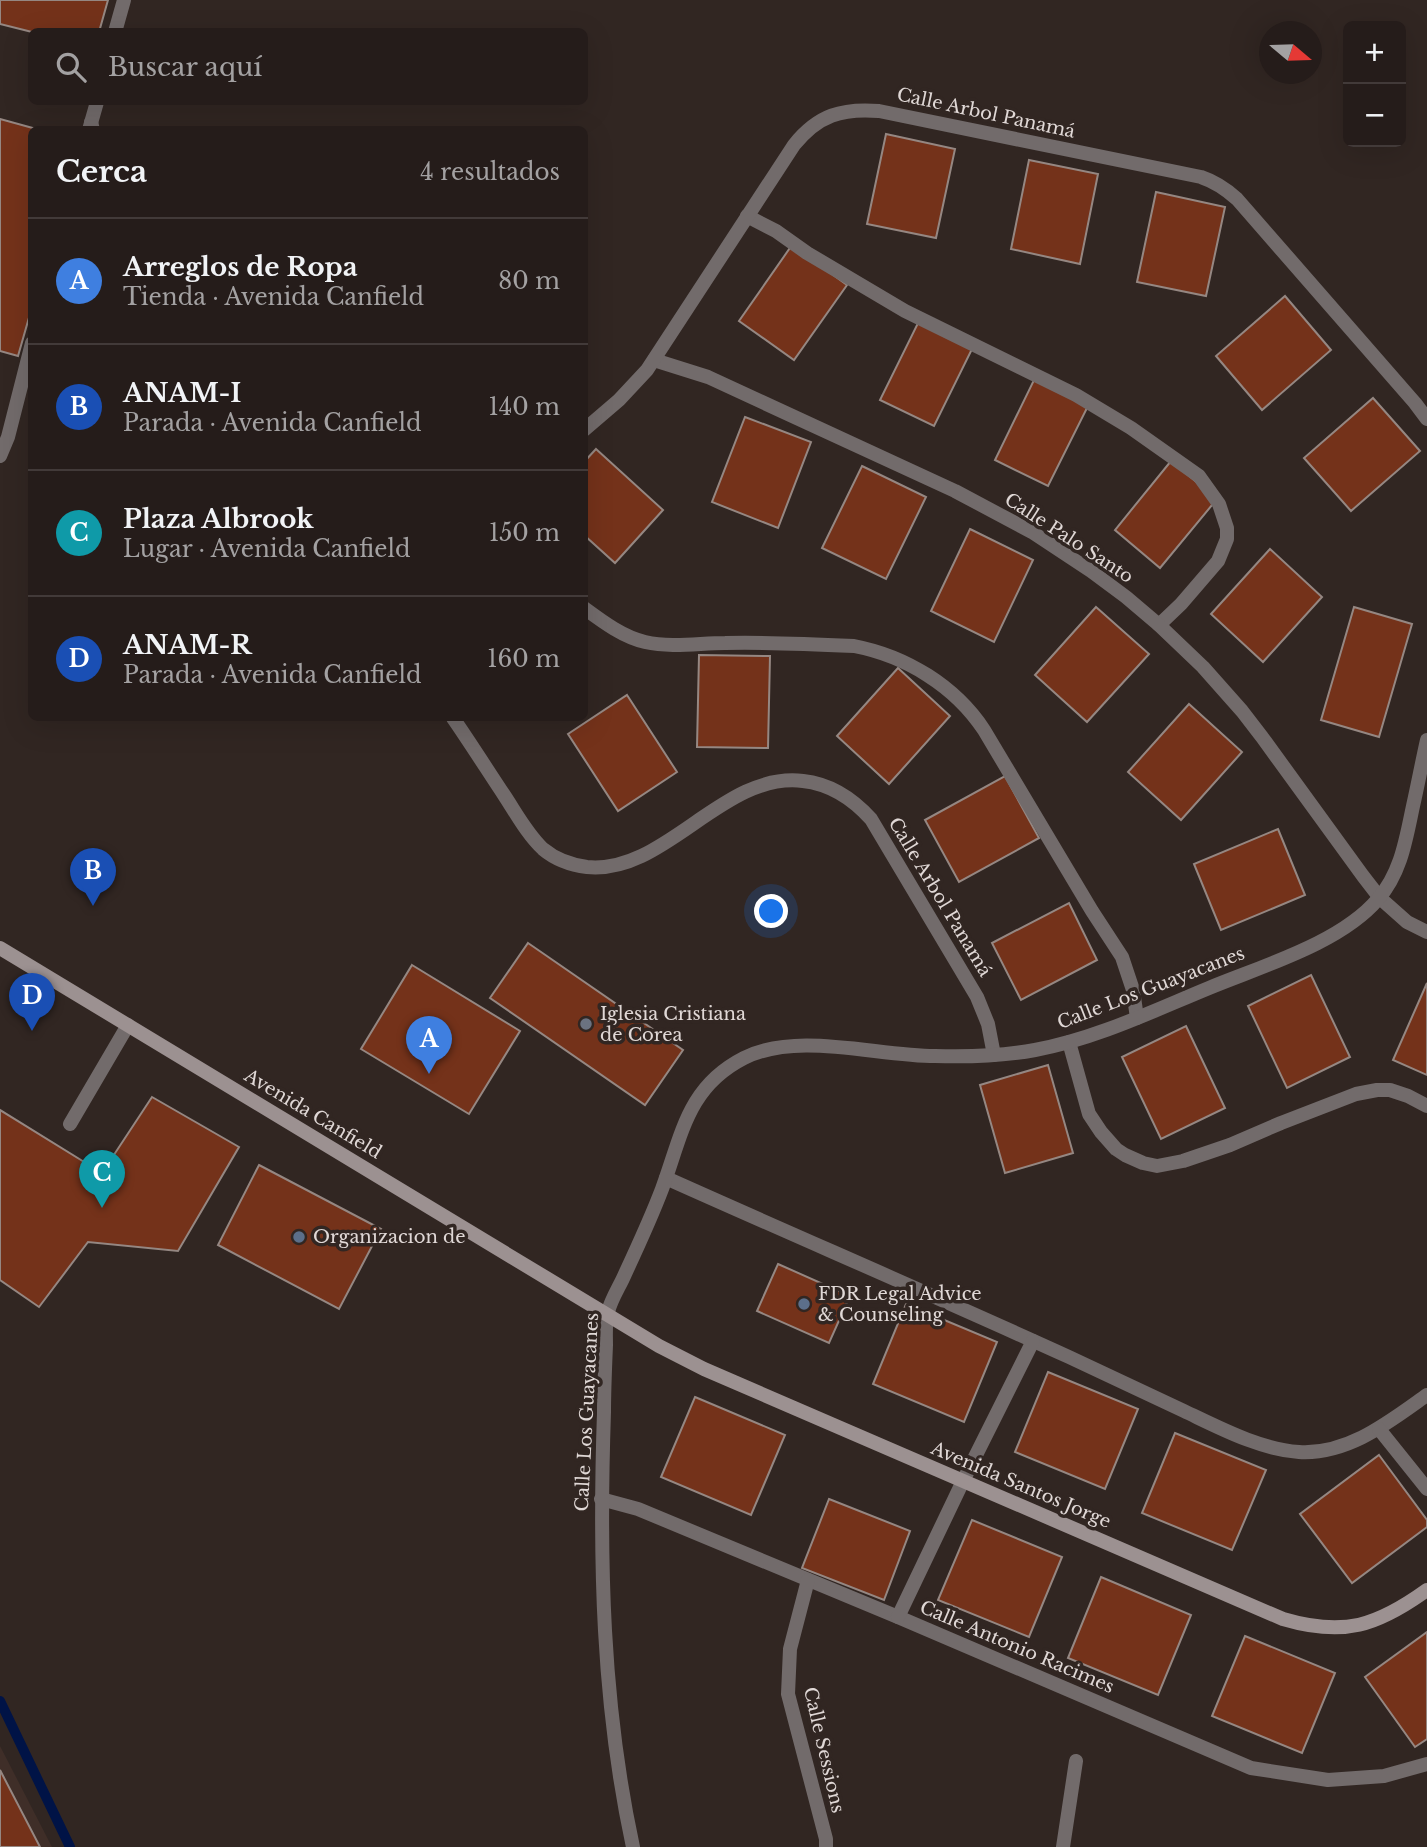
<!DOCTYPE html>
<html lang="es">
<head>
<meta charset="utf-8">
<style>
	:root { --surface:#251c1a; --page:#312927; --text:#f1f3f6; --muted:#a3a1a2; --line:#423a39; --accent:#db2777 }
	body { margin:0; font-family:"Libre Baskerville",serif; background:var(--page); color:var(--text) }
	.controls { position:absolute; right:21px; top:21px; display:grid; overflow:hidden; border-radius:10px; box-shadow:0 7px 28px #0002 }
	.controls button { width:63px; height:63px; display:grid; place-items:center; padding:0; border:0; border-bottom:2px solid var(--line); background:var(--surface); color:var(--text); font:35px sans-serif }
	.compass { position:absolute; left:1259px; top:21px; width:63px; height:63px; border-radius:50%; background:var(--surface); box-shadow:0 7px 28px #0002; rotate:109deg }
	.you { position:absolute; left:772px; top:912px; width:24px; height:24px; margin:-18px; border:5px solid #fff; border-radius:50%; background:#1a73e8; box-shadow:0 0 0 10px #1a73e833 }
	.badge { display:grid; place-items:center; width:46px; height:46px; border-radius:50%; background:var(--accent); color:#fff; font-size:23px; font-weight:700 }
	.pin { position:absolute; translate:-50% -58px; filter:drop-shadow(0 2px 4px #0008) }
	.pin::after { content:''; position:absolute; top:37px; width:24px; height:21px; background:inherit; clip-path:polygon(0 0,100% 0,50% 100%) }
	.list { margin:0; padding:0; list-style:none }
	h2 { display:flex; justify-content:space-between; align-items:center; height:91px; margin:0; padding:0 28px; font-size:30px }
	h2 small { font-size:23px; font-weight:400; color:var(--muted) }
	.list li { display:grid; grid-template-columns:46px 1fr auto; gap:21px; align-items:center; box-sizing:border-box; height:126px; padding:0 28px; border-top:2px solid var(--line) }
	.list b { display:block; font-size:26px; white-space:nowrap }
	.list p { margin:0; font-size:23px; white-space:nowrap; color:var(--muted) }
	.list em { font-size:23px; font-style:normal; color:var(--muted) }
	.icon { flex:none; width:38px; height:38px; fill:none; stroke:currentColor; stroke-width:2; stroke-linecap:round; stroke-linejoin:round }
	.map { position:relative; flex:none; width:1427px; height:1847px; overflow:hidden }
	.search { position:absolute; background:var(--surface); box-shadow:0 7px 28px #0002; left:28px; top:28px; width:560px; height:77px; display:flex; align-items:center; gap:18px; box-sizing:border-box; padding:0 24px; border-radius:10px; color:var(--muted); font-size:26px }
	.panel { position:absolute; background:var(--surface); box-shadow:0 7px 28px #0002; left:28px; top:126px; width:560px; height:595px; border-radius:10px }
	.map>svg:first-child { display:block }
	.built { fill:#3f2e28 }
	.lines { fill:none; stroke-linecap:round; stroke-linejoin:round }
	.stream { stroke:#001346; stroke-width:10 }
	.building { fill:#74321a; stroke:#958782; stroke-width:2 }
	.service { stroke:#726b6b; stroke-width:14 }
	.minor { stroke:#726b6b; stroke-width:14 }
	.secondary { stroke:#9c9191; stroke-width:14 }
	.worship-dot { fill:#6b7280; stroke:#312622; stroke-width:2.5 }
	.service-dot { fill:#5c6f8a; stroke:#312622; stroke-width:2.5 }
	.labels { text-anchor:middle; stroke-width:7; stroke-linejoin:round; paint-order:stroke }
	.street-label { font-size:18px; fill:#e0d8d6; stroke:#312622 }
	.poi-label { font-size:18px; fill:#e0d8d6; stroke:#312622; text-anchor:start }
</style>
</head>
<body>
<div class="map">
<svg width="1427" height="1847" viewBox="0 0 1427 1847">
	<rect width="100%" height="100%" fill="#312622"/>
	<!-- built -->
	<path class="built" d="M0,1746L52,1847H0Z"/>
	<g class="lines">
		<!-- stream -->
		<path class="stream" d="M0,1701L70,1847"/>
	</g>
	<!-- building -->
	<g class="building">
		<path d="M0,0H108L99,32H32L0,24Z"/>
		<path d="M0,119L40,130H32V307L18,356L0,351Z"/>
		<path d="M886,134L955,149L936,238L867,224Z"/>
		<path d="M1029,160L1098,174L1080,264L1011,249Z"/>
		<path d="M1156,192L1225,207L1206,296L1137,282Z"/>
		<path d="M792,245L847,285L794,360L739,321Z"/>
		<path d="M1285,296L1331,350L1262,410L1216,356Z"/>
		<path d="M920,319L974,345L934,426L880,400Z"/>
		<path d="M1034,380L1088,406L1048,486L995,460Z"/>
		<path d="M1373,398L1420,451L1351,511L1304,458Z"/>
		<path d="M745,417L811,442L778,528L712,502Z"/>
		<path d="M596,449L663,510L615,563L584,535V462Z"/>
		<path d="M1171,461L1217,499L1160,568L1115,530Z"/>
		<path d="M862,466L926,497L886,579L822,548Z"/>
		<path d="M970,529L1033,560L994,642L931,611Z"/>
		<path d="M1270,549L1322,597L1263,662L1211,614Z"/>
		<path d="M1096,607L1149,654L1087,722L1035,675Z"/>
		<path d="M1354,607L1412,624L1379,737L1321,720Z"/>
		<path d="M699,655L770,656L768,748L697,747Z"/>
		<path d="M898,668L950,716L889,784L837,736Z"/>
		<path d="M627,695L677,772L618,811L568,734Z"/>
		<path d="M1189,704L1242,752L1181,820L1128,772Z"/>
		<path d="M1005,776L1039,838L959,882L925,820Z"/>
		<path d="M1278,829L1305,895L1221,930L1194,864Z"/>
		<path d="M1069,903L1097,960L1021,1000L992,943Z"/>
		<path d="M528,943L683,1050L645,1105L490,998Z"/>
		<path d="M412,965L520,1031L469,1114L361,1049Z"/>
		<path d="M1311,975L1350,1057L1287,1088L1248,1006Z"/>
		<path d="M1427,983V1075L1393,1060Z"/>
		<path d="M1186,1026L1225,1108L1161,1139L1122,1057Z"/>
		<path d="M1048,1065L1073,1153L1005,1173L980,1085Z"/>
		<path d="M152,1097L239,1147L178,1251L88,1242L39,1307L0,1280V1110L102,1173Z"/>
		<path d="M259,1165L381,1229L339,1309L218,1245Z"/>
		<path d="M778,1264L850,1296L829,1343L757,1311Z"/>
		<path d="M906,1304L997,1342L964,1422L873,1384Z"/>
		<path d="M1048,1372L1138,1409L1105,1489L1015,1452Z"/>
		<path d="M695,1397L785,1435L751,1515L661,1477Z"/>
		<path d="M1175,1433L1266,1470L1232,1550L1142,1513Z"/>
		<path d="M1379,1455L1427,1520V1527L1352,1583L1300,1514Z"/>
		<path d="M829,1499L910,1531L884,1600L802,1568Z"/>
		<path d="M972,1520L1062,1557L1029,1637L938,1600Z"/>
		<path d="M1101,1577L1191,1615L1158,1695L1068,1658Z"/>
		<path d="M1427,1632V1739L1415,1747L1365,1677Z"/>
		<path d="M1245,1636L1335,1673L1302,1753L1212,1716Z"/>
		<path d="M0,1770L40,1847H0Z"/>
	</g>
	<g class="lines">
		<!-- service -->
		<g class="service">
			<path d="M115,32L124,0"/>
			<path d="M89,130L97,102"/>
			<path d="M747,216L776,231L807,253L905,311L1076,395L1131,428L1199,476L1219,504L1227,528V539L1218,561L1181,604L1159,625"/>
			<path d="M0,456L8,437L32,343"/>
			<path d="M584,608C603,622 623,637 645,642C672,648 699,643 725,643C768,642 812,644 854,646C906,656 955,686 984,730L1092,911L1122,957L1133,990L1137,1018"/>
			<path d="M70,1124L128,1025"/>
		</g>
		<!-- minor -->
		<g class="minor">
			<path d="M91,122L93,130"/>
			<path d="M654,360L708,377L955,491L1032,532L1091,571L1126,597L1159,625L1203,667L1242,711L1262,737L1363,876L1380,898L1407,922L1427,932"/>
			<path d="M584,430L619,400L647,370L794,145C818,115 842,108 879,111L1201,177C1216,182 1226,189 1237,199L1415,403L1427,419"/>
			<path d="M453,718C471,744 488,771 506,798C517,815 528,835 543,849C555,859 571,865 587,867C665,875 723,771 803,781C831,784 852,798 871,819L977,997L988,1024L994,1055"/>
			<path d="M1069,1042L1089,1114L1101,1132L1116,1149L1125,1155L1143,1163L1157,1166L1183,1161L1230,1145L1281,1123L1356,1094L1377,1090H1390L1408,1096L1427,1106"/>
			<path d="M666,1178C800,1238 935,1296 1069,1357C1107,1375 1146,1393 1184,1411C1220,1428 1259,1449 1299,1452C1348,1455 1389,1422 1427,1395"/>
			<path d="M1379,1429L1427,1489"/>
			<path d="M601,1499L638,1509L898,1617L1251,1768L1328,1780L1384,1776L1427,1764"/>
			<path d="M808,1580L790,1649L788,1694L826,1839V1847"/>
			<path d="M898,1617L963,1481L1033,1341"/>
			<path d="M633,1847C602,1704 599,1558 604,1412C604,1390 605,1368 606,1345C606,1335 605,1322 608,1312C611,1299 620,1286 625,1274C638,1246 651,1218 662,1189C682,1135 687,1087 744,1058C798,1031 876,1056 935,1056C968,1057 1002,1056 1035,1050C1095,1039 1153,1011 1209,988C1262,966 1341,943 1378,899C1401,873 1406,839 1413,806C1418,784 1422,762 1427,740"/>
			<path d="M1063,1847L1076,1761"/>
		</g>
		<!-- secondary -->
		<path class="secondary" d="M0,948L659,1346L704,1369L1283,1619C1344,1637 1377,1626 1427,1590"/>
	</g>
	<!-- markers -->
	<circle class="worship-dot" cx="586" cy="1024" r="7"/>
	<g class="service-dot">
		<circle cx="299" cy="1237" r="7"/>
		<circle cx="804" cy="1304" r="7"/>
	</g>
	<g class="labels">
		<!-- street labels -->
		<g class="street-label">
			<text transform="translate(986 113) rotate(12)" y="6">Calle Arbol Panamá</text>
			<text transform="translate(1069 538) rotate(33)" y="6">Calle Palo Santo</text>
			<text transform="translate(940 897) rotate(59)" y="6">Calle Arbol Panamá</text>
			<text transform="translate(1151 988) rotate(-21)" y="6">Calle Los Guayacanes</text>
			<text transform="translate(313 1114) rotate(31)" y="6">Avenida Canfield</text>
			<text transform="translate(587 1412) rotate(-87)" y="6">Calle Los Guayacanes</text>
			<text transform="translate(1021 1485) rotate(23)" y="6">Avenida Santos Jorge</text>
			<text transform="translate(1017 1647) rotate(23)" y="6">Calle Antonio Racimes</text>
			<text transform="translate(824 1750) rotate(77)" y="6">Calle Sessions</text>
		</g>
		<!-- poi labels -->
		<g class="poi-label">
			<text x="600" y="1020">Iglesia Cristiana<tspan x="600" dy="21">de Corea</tspan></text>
			<text x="313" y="1243">Organizacion de</text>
			<text x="818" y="1300">FDR Legal Advice<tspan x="818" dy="21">&amp; Counseling</tspan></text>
		</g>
	</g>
</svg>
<div class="controls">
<button>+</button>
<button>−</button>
</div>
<svg class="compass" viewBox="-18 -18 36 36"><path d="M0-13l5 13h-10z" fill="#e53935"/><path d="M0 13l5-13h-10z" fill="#a3a1a2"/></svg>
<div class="you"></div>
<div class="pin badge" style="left:429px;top:1074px;background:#3f7fe0">A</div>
<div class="pin badge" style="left:93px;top:906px;background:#1a4fb4">B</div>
<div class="pin badge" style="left:102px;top:1208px;background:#0f9aa8">C</div>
<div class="pin badge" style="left:32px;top:1031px;background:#1a4fb4">D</div>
<div class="search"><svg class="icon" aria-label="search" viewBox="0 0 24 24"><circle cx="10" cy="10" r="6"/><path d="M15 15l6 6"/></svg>Buscar aquí</div>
<section class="panel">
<h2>Cerca<small>4 resultados</small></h2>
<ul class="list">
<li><span class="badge" style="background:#3f7fe0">A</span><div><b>Arreglos de Ropa</b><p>Tienda · Avenida Canfield</p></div><em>80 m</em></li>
<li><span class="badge" style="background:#1a4fb4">B</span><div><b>ANAM-I</b><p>Parada · Avenida Canfield</p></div><em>140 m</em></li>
<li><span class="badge" style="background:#0f9aa8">C</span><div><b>Plaza Albrook</b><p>Lugar · Avenida Canfield</p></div><em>150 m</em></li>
<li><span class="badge" style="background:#1a4fb4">D</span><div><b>ANAM-R</b><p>Parada · Avenida Canfield</p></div><em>160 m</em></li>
</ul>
</section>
</div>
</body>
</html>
